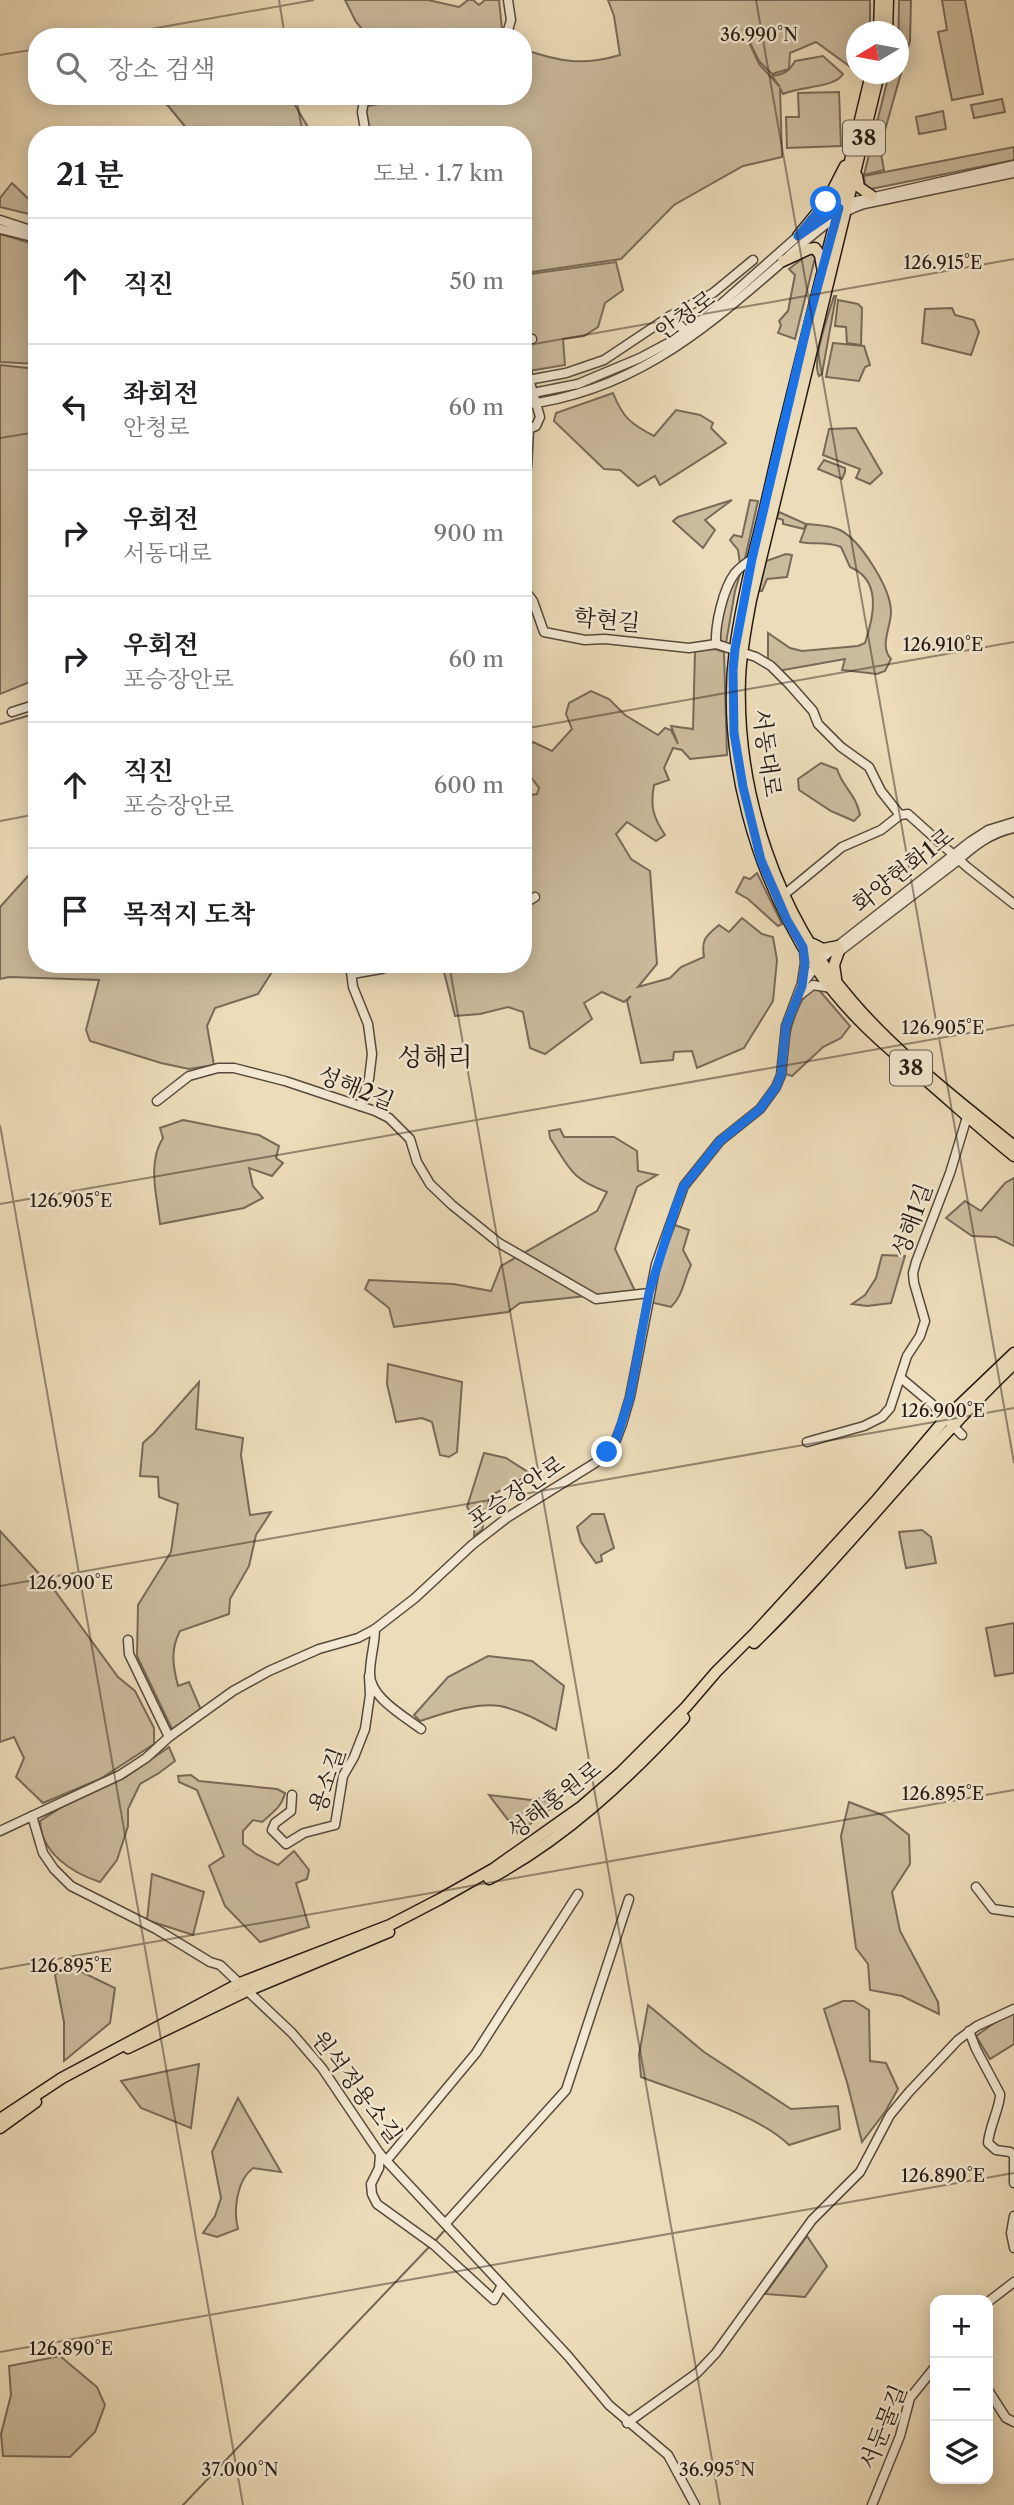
<!DOCTYPE html>
<html lang="ko">
<head>
<meta charset="utf-8">
<style>
	:root { --surface:#fff; --page:#f2f2f2; --text:#202124; --muted:#757577; --line:#e0e0e0 }
	body { margin:0; font-family:"Libre Caslon Text","Noto Serif KR",serif; background:var(--page); color:var(--text) }
	.controls { position:absolute; right:21px; bottom:21px; display:grid; overflow:hidden; border-radius:14px; box-shadow:0 4px 18px #0003 }
	.controls button { width:63px; height:63px; display:grid; place-items:center; padding:0; border:0; border-bottom:2px solid var(--line); background:var(--surface); color:var(--text); font:35px sans-serif }
	.compass { position:absolute; left:846px; top:21px; width:63px; height:63px; border-radius:50%; background:var(--surface); box-shadow:0 4px 18px #0003; rotate:260deg }
	.stop { position:absolute; width:21px; height:21px; margin:-16px; border:5px solid #1a73e8; border-radius:50%; background:#fff }
	.stop.end { background:#1a73e8; border-color:#fff; box-shadow:0 2px 7px #0008 }
	.list { margin:0; padding:0; list-style:none }
	h2 { display:flex; justify-content:space-between; align-items:center; height:91px; margin:0; padding:0 28px; font-size:30px }
	h2 small { font-size:23px; font-weight:400; color:var(--muted) }
	.list li { display:grid; grid-template-columns:46px 1fr auto; gap:21px; align-items:center; box-sizing:border-box; height:126px; padding:0 28px; border-top:2px solid var(--line) }
	.list b { display:block; font-size:26px; white-space:nowrap }
	.list p { margin:0; font-size:23px; white-space:nowrap; color:var(--muted) }
	.list em { font-size:23px; font-style:normal; color:var(--muted) }
	.icon { flex:none; width:38px; height:38px; fill:none; stroke:currentColor; stroke-width:2; stroke-linecap:round; stroke-linejoin:round }
	.map { position:relative; flex:none; width:1014px; height:2505px; overflow:hidden }
	.search { position:absolute; background:var(--surface); box-shadow:0 4px 18px #0003; left:28px; top:28px; width:504px; height:77px; display:flex; align-items:center; gap:18px; box-sizing:border-box; padding:0 24px; border-radius:28px; color:var(--muted); font-size:26px }
	.panel { position:absolute; background:var(--surface); box-shadow:0 4px 18px #0003; left:28px; top:126px; width:504px; height:847px; border-radius:28px }
	.map>svg:first-child { display:block }
	.green { fill:#cbbb9d; stroke:#786a58; stroke-width:2 }
	.lines { fill:none; stroke-linecap:round; stroke-linejoin:round }
	.stream { stroke:#746755; stroke-width:2 }
	.minor-casing { stroke:#574a3c; stroke-width:11 }
	.major-casing { stroke:#251a13; stroke-width:13 }
	.minor { stroke:#f3e8d2; stroke-width:8 }
	.major { stroke:#eddcb9; stroke-width:10 }
	.route { stroke:#1a73e8; stroke-width:9 }
	.ticks { fill:none; stroke:#251a13; stroke-width:2; stroke-opacity:0.45 }
	.labels { text-anchor:middle; stroke-width:5; stroke-linejoin:round; paint-order:stroke }
	.shield { fill:#f3e8d2; stroke:#63584c; stroke-width:2 }
	.shield-label { font-size:21px; font-weight:bold; fill:#251a13 }
	.street-label { font-size:23px; fill:#251a13; stroke:#f3e8d2 }
	.quarter-label { font-size:26px; fill:#251a13; stroke:#f3e8d2 }
	.ticks-label { font-size:18px; text-anchor:middle; fill:#251a13; stroke:#f3e8d2; stroke-width:5; stroke-linejoin:round; paint-order:stroke }
</style>
</head>
<body>
<div class="map">
<svg width="1014" height="2505" viewBox="0 0 1014 2505">
	<rect width="100%" height="100%" fill="#eddcb9"/>
	<filter id="stains"><feTurbulence type="fractalNoise" baseFrequency=".00286" numOctaves="4"/><feColorMatrix values="0 0 0 0 .2 0 0 0 0 .09 0 0 0 0 .02 0 0 0 .5 -.17"/></filter>
	<radialGradient id="worn" r=".72"><stop offset=".6" stop-color="#630" stop-opacity="0"/><stop offset="1" stop-color="#630" stop-opacity=".3"/></radialGradient>
	<!-- green -->
	<g class="green">
		<path d="M345,0H428L459,7L468,0H473L479,5L485,0H499L502,29L501,37H369L356,22Z"/>
		<path d="M608,0H870V28L869,31L856,32V71L816,42L790,53L789,69L772,74L759,61L743,29L759,64L780,87L772,76C784,74 789,72 795,61L823,56L843,74C835,88 800,86 783,94L780,88L782,157L743,166L674,205L621,259L525,273L523,135H369L366,111L367,106L429,96H523V49C560,62 583,66 620,55L614,16Z"/>
		<path d="M899,0H911L910,41L880,148L884,170L864,175L889,74H898Z"/>
		<path d="M942,0H965L983,94L952,100L938,32L947,30Z"/>
		<path d="M839,92L841,146L787,148L786,117H799L798,93Z"/>
		<path d="M168,96H291C297,112 306,121 312,135H192L165,102Z"/>
		<path d="M1002,99L1005,112L974,118L971,105Z"/>
		<path d="M943,111L946,129L919,134L916,117Z"/>
		<path d="M1014,147V160L871,189L865,186L864,176Z"/>
		<path d="M12,183L37,207V216L0,207V198Z"/>
		<path d="M0,234L37,245V364L0,362Z"/>
		<path d="M813,254L815,258L795,339L778,333L781,325L779,321L788,311L795,275L789,269L807,255Z"/>
		<path d="M616,262L623,290L605,303L598,327L584,336L563,339L565,365L523,372V275Z"/>
		<path d="M834,296H836L822,374L819,376C811,361 829,313 834,296Z"/>
		<path d="M838,300L858,304L862,308L861,345L847,343L846,327L835,326Z"/>
		<path d="M952,308L955,315L974,320L979,332L971,355L922,343L925,309Z"/>
		<path d="M833,343L864,346L870,365L865,367L859,381L826,377Z"/>
		<path d="M0,365L37,369V679L0,694Z"/>
		<path d="M613,393C623,418 631,424 654,436L676,410L700,415L713,423L711,428L726,443L660,485L655,476L638,486L620,470L604,469L554,421L556,413Z"/>
		<path d="M856,428L882,473L870,484L856,478L860,469L823,455L829,429Z"/>
		<path d="M824,460L845,468V472L842,479L818,469Z"/>
		<path d="M732,500L705,520L715,530L703,548L673,521L678,517Z"/>
		<path d="M750,500L758,501L744,563L740,564L738,550L730,540L734,535L742,537Z"/>
		<path d="M779,512L806,524L804,529L783,524V520L777,518Z"/>
		<path d="M807,524C818,525 829,525 840,530C860,540 891,588 891,612C891,627 879,646 891,659L885,671L877,674L842,670L845,659L778,671L768,661V633L790,648L802,651L858,646L865,643C874,616 882,580 850,567L841,547C826,541 815,545 800,542Z"/>
		<path d="M786,554L792,555L787,577L767,579L762,591H759L766,561Z"/>
		<path d="M741,571L735,591L726,643L718,640C719,616 726,590 741,571Z"/>
		<path d="M715,649L724,652L727,755L690,759L682,750L673,748L664,768L669,780L654,785C650,806 653,817 665,835L656,841L627,822L616,834L631,859L650,871L657,964L638,987L670,978L681,967L704,957C701,939 706,936 719,925L729,932L742,918L762,934L773,937L777,960L773,1001L744,1048L697,1068L692,1051L674,1052L673,1060L641,1063L627,1001L631,996L624,1002L602,992L584,1003L592,1019L545,1054L530,1048L523,1012L508,1007L480,1014L455,1016L442,964H523V796L537,794L539,788L524,768L523,752L533,742L552,751L572,729L566,714L569,703L591,691L609,699L625,715L658,735L665,728L671,730L678,744L671,726L693,729L695,651Z"/>
		<path d="M821,763L837,769C843,788 856,794 860,815L854,821L831,811L799,790L798,779Z"/>
		<path d="M37,866V964H277L258,994L215,1008L207,1026L214,1065L189,1069L161,1063L90,1041L86,1030L99,980L9,977L0,979V907Z"/>
		<path d="M757,873L782,924L778,926L748,899L736,892L744,877L750,879Z"/>
		<path d="M813,989L819,990L850,1026L841,1038L823,1047L792,1076L786,1074C782,1054 795,999 813,989Z"/>
		<path d="M183,1120L259,1135L279,1146L276,1158L283,1163L272,1176L249,1168L253,1186L263,1198L244,1208L160,1224C157,1196 147,1163 163,1138L160,1128Z"/>
		<path d="M560,1129L564,1137H614L637,1151L638,1171L657,1175L637,1187L615,1249L635,1291L520,1303L508,1312L394,1327L389,1308L365,1289L369,1280L453,1284L491,1291L501,1266L597,1211L607,1192C571,1179 570,1169 550,1138L549,1131Z"/>
		<path d="M1014,1178V1246L996,1237L972,1236L946,1218L965,1201L981,1211L1005,1183Z"/>
		<path d="M672,1224L689,1230L683,1250L691,1265C684,1279 683,1296 671,1307L650,1302L660,1259Z"/>
		<path d="M882,1255L905,1256L891,1303L867,1306L852,1304L865,1295L876,1278Z"/>
		<path d="M388,1364L462,1382L457,1452L449,1457L440,1455L432,1422L422,1418L396,1422L387,1384Z"/>
		<path d="M199,1382L196,1429L243,1438L241,1455L250,1515L271,1512L256,1535L249,1566L230,1599L229,1614L180,1631C170,1650 173,1666 178,1686L189,1682L201,1710L172,1729L137,1656L138,1605L171,1552L178,1504L159,1497L158,1477L140,1476L143,1443L154,1433Z"/>
		<path d="M484,1453L506,1458L531,1474L490,1496L482,1530L474,1536L475,1519L467,1507Z"/>
		<path d="M592,1514H604L614,1548L601,1555L602,1561L596,1563L581,1542L577,1527Z"/>
		<path d="M922,1530L931,1537L936,1563L906,1568L899,1532Z"/>
		<path d="M0,1531L55,1591L118,1677L135,1691L154,1728V1744L100,1779L43,1803L16,1777L24,1758L14,1737L0,1742Z"/>
		<path d="M1014,1623V1673L995,1676L986,1628Z"/>
		<path d="M488,1656L532,1661L564,1686L556,1730C538,1720 520,1710 500,1706C476,1702 442,1714 420,1721L414,1715L448,1677Z"/>
		<path d="M169,1747L175,1761L159,1773L140,1784L128,1809V1826L117,1860L100,1882C72,1873 41,1853 40,1821L65,1805L126,1777Z"/>
		<path d="M191,1775L199,1781L277,1789L285,1793C282,1807 272,1813 262,1822L253,1820L243,1831V1844L256,1854L278,1865L294,1851L309,1870L307,1879L296,1883L309,1927L260,1942L225,1906L209,1866L224,1856L197,1790L179,1782L178,1776Z"/>
		<path d="M489,1795L531,1800L541,1798L554,1806L518,1833Z"/>
		<path d="M849,1802L885,1816L909,1835L910,1864L892,1892L900,1931L938,2002L939,2014L902,1996L870,1990L868,1964L856,1948L841,1836Z"/>
		<path d="M152,1874L204,1892L193,1935L147,1920Z"/>
		<path d="M65,1964L115,1988L110,2023L64,2061V2022L55,1975Z"/>
		<path d="M843,2001H854L869,2010L870,2061L886,2063L898,2089L885,2112L862,2142L847,2082L824,2009Z"/>
		<path d="M648,2005L704,2052L791,2109L838,2106L840,2129L789,2145C756,2113 685,2094 641,2077L639,2055Z"/>
		<path d="M1014,2009V2044L990,2059L976,2036Z"/>
		<path d="M199,2064L191,2128L141,2108L121,2081Z"/>
		<path d="M238,2098L281,2172L253,2168C237,2180 233,2210 238,2229L217,2237L203,2233L215,2216L221,2198L212,2152Z"/>
		<path d="M807,2236L827,2266L805,2297L765,2294Z"/>
		<path d="M60,2356L97,2387L105,2405L95,2432L70,2457L3,2456L1,2434L11,2395L9,2366Z"/>
	</g>
	<g class="lines">
		<!-- stream -->
		<g class="stream">
			<path d="M0,724L37,713"/>
			<path d="M434,2242L445,2230"/>
			<path d="M183,2505L430,2246"/>
		</g>
		<!-- minor casing -->
		<g class="minor-casing">
			<g id="minor">
				<path d="M506,37L511,20L508,0"/>
				<path d="M365,96L362,112L366,135"/>
				<path d="M0,220L37,232"/>
				<path d="M0,229L37,238"/>
				<path d="M670,316L688,333"/>
				<path d="M523,341L532,339"/>
				<path d="M523,358L540,417L536,426L523,431"/>
				<path d="M528,380L566,373L604,360L670,316L713,293L753,260"/>
				<path d="M523,395L578,384L640,358L670,342L711,313L798,236L848,203L1014,165"/>
				<path d="M523,405C628,392 697,336 773,270C800,247 829,215 864,204L1014,173"/>
				<path d="M523,485L527,466L529,430"/>
				<path d="M523,588L533,601L544,632L585,640L605,639L689,648L716,644L756,657L771,666L790,685L813,711L818,724L841,747L869,767L881,791L900,815"/>
				<path d="M716,644C715,625 723,589 735,573C740,567 746,563 752,559"/>
				<path d="M12,712L37,704"/>
				<path d="M785,894L842,847L881,830L900,815L908,814L967,867L1014,904"/>
				<path d="M523,904L535,897"/>
				<path d="M840,951L956,862C974,846 990,833 1014,828"/>
				<path d="M350,964L353,987L368,1024L372,1054L369,1079L360,1106"/>
				<path d="M352,974L381,969L394,964"/>
				<path d="M802,982L805,963L804,950"/>
				<path d="M800,995L813,985L831,988"/>
				<path d="M157,1101L189,1076L218,1068H234L285,1081L375,1111L389,1118L410,1139L417,1162L430,1184L452,1205L499,1243L596,1299L649,1293"/>
				<path d="M901,1378L932,1404L962,1435"/>
				<path d="M807,1442L864,1426L882,1417L890,1408L907,1356L920,1336L925,1321L914,1283L913,1273L916,1262L950,1173L967,1117"/>
				<path d="M375,1629C375,1644 370,1658 370,1673C369,1697 404,1716 421,1729"/>
				<path d="M128,1640L129,1654L169,1737"/>
				<path d="M292,1795L291,1811L275,1823L272,1830L286,1844L304,1833L335,1825L343,1776L354,1757L365,1729L370,1695L369,1676"/>
				<path d="M32,1816L43,1853L54,1869L71,1886L156,1929L210,1962L220,1965L292,2033L322,2068L380,2154L568,2356L609,2405L668,2455L695,2505"/>
				<path d="M0,1831L120,1775L146,1758L169,1737L233,1691L269,1671L319,1649L358,1638L375,1629L415,1598L472,1545L508,1517L595,1463L607,1452L616,1440L622,1424L630,1397L656,1264L684,1186L720,1141L760,1109L776,1087L781,1075L786,1026L801,986L821,959L971,841L988,830L1014,822"/>
				<path d="M976,1887L993,1909L1014,1912"/>
				<path d="M969,2031L976,2049L1000,2094C1001,2104 989,2128 988,2143L996,2150L1010,2152L1014,2155V2183"/>
				<path d="M380,2154L379,2168L371,2184L372,2194L377,2204L434,2245L494,2300L502,2285"/>
				<path d="M387,2160L476,2053L578,1894"/>
				<path d="M1014,2216L1011,2233L1014,2248"/>
				<path d="M446,2223L566,2090L629,1899"/>
				<path d="M988,2302L1014,2282"/>
				<path d="M988,2390L1006,2418L1014,2422"/>
				<path d="M627,2423L697,2373L716,2353L812,2220L860,2172L890,2115L909,2092L958,2040L977,2026L1014,2009"/>
				<path d="M872,2505L900,2436L910,2398L935,2367"/>
			</g>
		</g>
		<!-- major casing -->
		<g class="major-casing">
			<g id="major">
				<path d="M879,32L880,0"/>
				<path d="M887,32L888,0"/>
				<path d="M871,74C844,189 814,304 786,419C776,458 768,498 758,537C749,573 740,611 735,649C721,756 756,875 814,965C844,1011 885,1046 927,1081C956,1106 984,1132 1014,1156"/>
				<path d="M879,74L751,600C746,626 741,652 740,678C736,793 777,915 852,1001C897,1054 960,1102 1014,1146"/>
				<path d="M857,176L859,187L872,196"/>
				<path d="M798,236L828,199L845,166"/>
				<path d="M783,261L809,249L815,248L820,255L822,267"/>
				<path d="M813,944L823,949L838,946"/>
				<path d="M836,978L834,965L839,951"/>
				<path d="M754,1643C845,1554 922,1452 1014,1364"/>
				<path d="M489,1879C564,1839 627,1780 684,1718"/>
				<path d="M128,2048L247,1991L389,1932"/>
				<path d="M0,2119L62,2078L240,1983L390,1925L440,1899L493,1869L582,1806L620,1773L686,1707L716,1672L756,1632L875,1502L946,1418L1014,1353"/>
				<path d="M0,2128L36,2102"/>
			</g>
		</g>
		<!-- minor -->
		<use href="#minor" class="minor"/>
		<!-- major -->
		<use href="#major" class="major"/>
	</g>
	<g class="lines">
		<!-- route -->
		<path class="route" d="M607,1452L616,1440L630,1397L649,1293L676,1206L684,1186L720,1141L760,1109L776,1087L781,1075L786,1026L802,986L805,963L803,947L787,920L761,860L743,787L734,733L733,670L735,649L752,559L808,322L839,208L798,236L826,202"/>
	</g>
	<!-- ticks -->
	<path class="ticks" d="M279,0L285,37M756,0L1014,1463M106,37L314,0M0,55L37,49M296,96L303,135M523,346L1014,259M0,438L37,432M523,729L1014,642M0,821L37,814M449,964L720,2505M0,1125L243,2505M0,1204L1014,1025M0,1586L1014,1408M0,1969L1014,1790M0,2352L1014,2173"/>
	<g class="labels">
		<!-- shield labels -->
		<g class="shield">
			<rect x="843" y="120.5" width="42" height="35" rx="5"/>
			<rect x="890" y="1050.5" width="42" height="35" rx="5"/>
		</g>
		<g class="shield-label">
			<text x="864" y="145">38</text>
			<text x="911" y="1075">38</text>
		</g>
		<!-- street labels -->
		<g class="street-label">
			<text transform="translate(685 315) rotate(-36)" y="8">안청로</text>
			<text transform="translate(607 620) rotate(5)" y="8">학현길</text>
			<text transform="translate(767 753) rotate(82)" y="8">서동대로</text>
			<text transform="translate(903 870) rotate(-38)" y="8">화양현화1로</text>
			<text transform="translate(356 1088) rotate(22)" y="8">성해2길</text>
			<text transform="translate(912 1220) rotate(-70)" y="8">성해1길</text>
			<text transform="translate(516 1492) rotate(-34)" y="8">포승장안로</text>
			<text transform="translate(327 1780) rotate(-71)" y="8">용소길</text>
			<text transform="translate(554 1800) rotate(-38)" y="8">성해홍원로</text>
			<text transform="translate(357 2087) rotate(53)" y="8">원석정용소길</text>
			<text transform="translate(883 2427) rotate(-68)" y="8">서둔물길</text>
		</g>
		<!-- quarter labels -->
		<g class="quarter-label">
			<text x="435" y="1066">성해리</text>
		</g>
	</g>
	<g class="ticks-label">
		<text x="759" y="41">36.990°N</text>
		<text x="943" y="269">126.915°E</text>
		<text x="943" y="651">126.910°E</text>
		<text x="943" y="1034">126.905°E</text>
		<text x="71" y="1207">126.905°E</text>
		<text x="943" y="1417">126.900°E</text>
		<text x="71" y="1589">126.900°E</text>
		<text x="943" y="1800">126.895°E</text>
		<text x="71" y="1972">126.895°E</text>
		<text x="943" y="2182">126.890°E</text>
		<text x="71" y="2355">126.890°E</text>
		<text x="240" y="2476">37.000°N</text>
		<text x="717" y="2476">36.995°N</text>
	</g>
	<rect width="100%" height="100%" filter="url(#stains)"/>
	<rect width="100%" height="100%" fill="url(#worn)"/>
</svg>
<div class="controls">
<button>+</button>
<button>−</button>
<button><svg class="icon" aria-label="layers" viewBox="0 0 24 24"><path d="M12 4l9 5-9 5-9-5zM3 14l9 5 9-5"/></svg></button>
</div>
<svg class="compass" viewBox="-18 -18 36 36"><path d="M0-13l5 13h-10z" fill="#e53935"/><path d="M0 13l5-13h-10z" fill="#757577"/></svg>
<div class="stop" style="left:826px;top:202px"></div>
<div class="stop end" style="left:607px;top:1452px"></div>
<div class="search"><svg class="icon" aria-label="search" viewBox="0 0 24 24"><circle cx="10" cy="10" r="6"/><path d="M15 15l6 6"/></svg>장소 검색</div>
<section class="panel">
<h2>21 분<small>도보 · 1.7 km</small></h2>
<ul class="list">
<li><svg class="icon" aria-label="ahead" viewBox="0 0 24 24"><path d="M12 20V5M6 11l6-6 6 6"/></svg><div><b>직진</b></div><em>50 m</em></li>
<li><svg class="icon" aria-label="left" viewBox="0 0 24 24"><path d="M17 20v-9H6M10 6l-5 5 5 5"/></svg><div><b>좌회전</b><p>안청로</p></div><em>60 m</em></li>
<li><svg class="icon" aria-label="right" viewBox="0 0 24 24"><path d="M7 20v-9h11M14 6l5 5-5 5"/></svg><div><b>우회전</b><p>서동대로</p></div><em>900 m</em></li>
<li><svg class="icon" aria-label="right" viewBox="0 0 24 24"><path d="M7 20v-9h11M14 6l5 5-5 5"/></svg><div><b>우회전</b><p>포승장안로</p></div><em>60 m</em></li>
<li><svg class="icon" aria-label="ahead" viewBox="0 0 24 24"><path d="M12 20V5M6 11l6-6 6 6"/></svg><div><b>직진</b><p>포승장안로</p></div><em>600 m</em></li>
<li><svg class="icon" aria-label="arrive" viewBox="0 0 24 24"><path d="M6 21V4h12l-3 4 3 4H6"/></svg><div><b>목적지 도착</b></div></li>
</ul>
</section>
</div>
</body>
</html>
